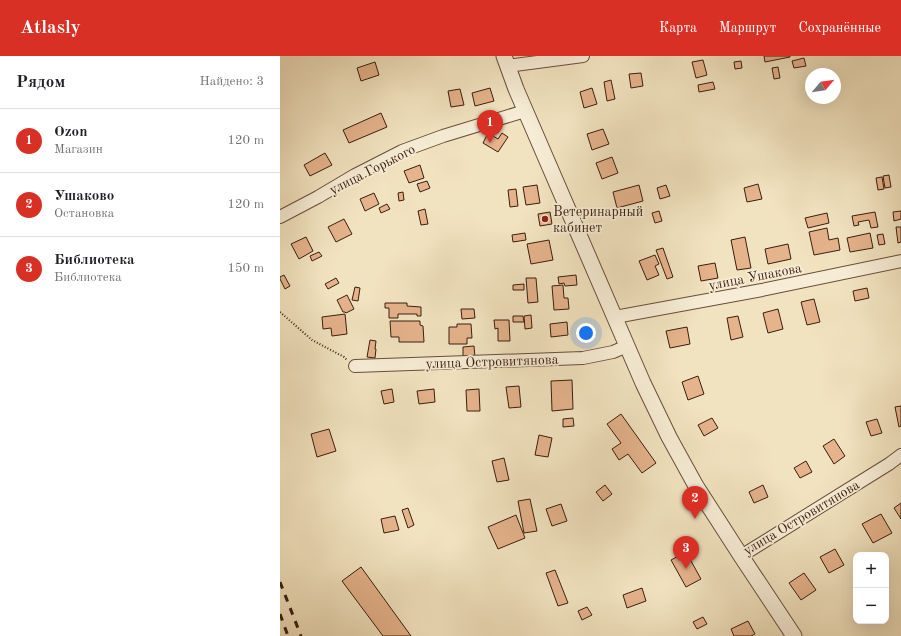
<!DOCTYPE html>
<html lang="ru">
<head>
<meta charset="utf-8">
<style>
	:root { --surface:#fff; --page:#f6f6f6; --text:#202124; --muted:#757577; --line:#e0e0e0; --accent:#d93025 }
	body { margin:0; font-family:"Old Standard TT",serif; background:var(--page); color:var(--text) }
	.controls { position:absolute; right:12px; bottom:12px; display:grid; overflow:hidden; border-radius:8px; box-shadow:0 4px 16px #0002 }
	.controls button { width:36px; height:36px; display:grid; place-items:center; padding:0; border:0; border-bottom:1px solid var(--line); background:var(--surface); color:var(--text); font:20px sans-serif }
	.compass { position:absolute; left:525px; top:12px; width:36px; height:36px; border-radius:50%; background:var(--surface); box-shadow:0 4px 16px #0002; rotate:61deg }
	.you { position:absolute; left:306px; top:277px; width:14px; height:14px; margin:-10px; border:3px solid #fff; border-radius:50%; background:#1a73e8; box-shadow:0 0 0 6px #1a73e833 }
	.badge { display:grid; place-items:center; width:26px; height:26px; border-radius:50%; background:var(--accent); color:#fff; font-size:13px; font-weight:700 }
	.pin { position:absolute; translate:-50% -33px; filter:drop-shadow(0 1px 2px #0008) }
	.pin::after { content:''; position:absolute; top:21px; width:14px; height:12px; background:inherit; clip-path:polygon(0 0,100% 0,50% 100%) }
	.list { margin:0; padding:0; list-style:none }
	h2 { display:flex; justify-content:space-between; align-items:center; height:52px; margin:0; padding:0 16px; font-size:17px }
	h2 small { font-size:13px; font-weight:400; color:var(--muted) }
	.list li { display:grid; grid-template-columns:26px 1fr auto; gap:12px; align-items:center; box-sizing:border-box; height:64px; padding:0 16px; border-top:1px solid var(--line) }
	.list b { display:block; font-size:15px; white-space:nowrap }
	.list p { margin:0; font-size:13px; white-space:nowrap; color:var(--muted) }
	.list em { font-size:13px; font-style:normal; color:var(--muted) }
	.map { position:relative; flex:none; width:621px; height:580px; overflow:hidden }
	header { display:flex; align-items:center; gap:24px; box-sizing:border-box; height:56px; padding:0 20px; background:var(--accent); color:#fff }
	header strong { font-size:19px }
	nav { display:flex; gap:22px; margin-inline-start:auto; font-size:14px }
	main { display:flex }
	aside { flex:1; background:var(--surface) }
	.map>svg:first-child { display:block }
	.building { fill:#e5b38c; stroke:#3b1d0e }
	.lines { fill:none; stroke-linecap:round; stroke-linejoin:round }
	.minor-casing { stroke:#694e3a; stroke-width:14 }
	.tertiary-casing { stroke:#694e3a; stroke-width:17 }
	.path { stroke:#3b1d0e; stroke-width:2; stroke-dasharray:1 2; stroke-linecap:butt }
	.minor { stroke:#f7edd6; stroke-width:12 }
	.tertiary { stroke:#f7edd6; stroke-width:15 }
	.rail { stroke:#3b1d0e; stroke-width:3; stroke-dasharray:7 7; stroke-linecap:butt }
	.poi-dot { fill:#8f2418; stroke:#f7edd6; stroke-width:1.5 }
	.labels { text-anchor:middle; stroke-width:3.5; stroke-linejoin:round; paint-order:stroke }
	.street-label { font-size:14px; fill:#3b1d0e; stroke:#f7edd6 }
	.poi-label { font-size:14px; fill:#3b1d0e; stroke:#f7edd6; text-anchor:start }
</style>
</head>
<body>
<header>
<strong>Atlasly</strong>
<nav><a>Карта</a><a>Маршрут</a><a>Сохранённые</a></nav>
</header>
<main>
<aside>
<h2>Рядом<small>Найдено: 3</small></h2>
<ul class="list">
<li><span class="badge">1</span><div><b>Ozon</b><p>Магазин</p></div><em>120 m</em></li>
<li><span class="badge">2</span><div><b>Ушаково</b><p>Остановка</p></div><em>120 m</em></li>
<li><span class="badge">3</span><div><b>Библиотека</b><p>Библиотека</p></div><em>150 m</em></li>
</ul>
</aside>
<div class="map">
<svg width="621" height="580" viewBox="0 0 621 580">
	<rect width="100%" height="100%" fill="#f2e3c0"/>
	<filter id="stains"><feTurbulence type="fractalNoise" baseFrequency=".005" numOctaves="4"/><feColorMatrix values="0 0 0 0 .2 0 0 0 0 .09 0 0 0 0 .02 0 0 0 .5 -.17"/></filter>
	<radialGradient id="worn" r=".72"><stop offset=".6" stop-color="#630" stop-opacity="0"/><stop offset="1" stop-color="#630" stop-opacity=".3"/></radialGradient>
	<!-- building -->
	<g class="building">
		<path d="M484,0H510V1L485,6Z"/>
		<path d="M524,2L526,10L514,12L512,5Z"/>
		<path d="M423,4L427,19L416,22L412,6Z"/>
		<path d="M461,5L462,12L455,13L454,6Z"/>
		<path d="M95,6L99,19L81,25L77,12Z"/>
		<path d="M498,11L500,22L494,23L492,12Z"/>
		<path d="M361,17L363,30L351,32L349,18Z"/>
		<path d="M331,24L335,43L327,45L324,26Z"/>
		<path d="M433,26L435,33L419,36L418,29Z"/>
		<path d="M210,32L214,45L195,50L192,37Z"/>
		<path d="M312,32L317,48L304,52L300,36Z"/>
		<path d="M180,33L184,49L171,51L168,35Z"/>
		<path d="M101,57L107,71L69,87L63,74Z"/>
		<path d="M323,73L329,88L312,94L307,78Z"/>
		<path d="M208,77L218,83L222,77L228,81L218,96L203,87Z"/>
		<path d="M45,97L52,109L30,120L24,109Z"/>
		<path d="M332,101L338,117L322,123L316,107Z"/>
		<path d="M140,109L144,122L129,127L124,115Z"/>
		<path d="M609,119L611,131L605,132L603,120Z"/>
		<path d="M602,121L604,133L598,134L596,122Z"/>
		<path d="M147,125L150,132L140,136L137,128Z"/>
		<path d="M478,128L482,143L467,146L464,132Z"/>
		<path d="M257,129L260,147L246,149L243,131Z"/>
		<path d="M359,129L363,145L337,152L333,136Z"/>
		<path d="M386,129L390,140L380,143L377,132Z"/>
		<path d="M236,133L238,150L230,151L228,134Z"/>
		<path d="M123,136L124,144L119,145L118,137Z"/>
		<path d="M94,137L99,148L85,155L80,143Z"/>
		<path d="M107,148L110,153L101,157L99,152Z"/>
		<path d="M145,153L148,168L141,169L138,155Z"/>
		<path d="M379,155L382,165L375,167L372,157Z"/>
		<path d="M621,155V163L614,165L613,156Z"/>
		<path d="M270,156L272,168L260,170L258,158Z"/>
		<path d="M595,156L598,171L591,172L589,164L578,166L579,169L574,170L572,160Z"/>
		<path d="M547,157L549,167L528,172L525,162Z"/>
		<path d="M64,163L72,178L56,186L48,171Z"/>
		<path d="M616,171H621V186L618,187Z"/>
		<path d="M547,172L549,184L558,182L560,194L534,199L529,176Z"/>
		<path d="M245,177L246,184L233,186L232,179Z"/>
		<path d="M590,177L593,192L570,196L567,182Z"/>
		<path d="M603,178L605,188L599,189L597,179Z"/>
		<path d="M26,181L33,195L19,203L11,188Z"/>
		<path d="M465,181L471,212L457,214L451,184Z"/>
		<path d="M269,184L273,204L251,208L247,188Z"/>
		<path d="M508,188L511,203L488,208L485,193Z"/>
		<path d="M383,192L393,221L387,223L376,194Z"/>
		<path d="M39,196L42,200L32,205L30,200Z"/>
		<path d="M375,199L379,208L375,210L379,219L367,224L359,205Z"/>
		<path d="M435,207L438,222L421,225L418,210Z"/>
		<path d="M4,219L10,230L5,233L0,223V221Z"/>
		<path d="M296,219L297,229L285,230L284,227L279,228L278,221Z"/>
		<path d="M56,222L59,227L48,233L45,228Z"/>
		<path d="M246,222H256L258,246L248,247Z"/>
		<path d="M244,228V234H233V229Z"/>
		<path d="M283,229L284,242H288L289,253L274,254L272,230Z"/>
		<path d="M75,231L80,232L78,245L72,244Z"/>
		<path d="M587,232L589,242L575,245L573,235Z"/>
		<path d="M67,239L74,253L66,257L65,256H63L57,244Z"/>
		<path d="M534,243L540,266L527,269L521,246Z"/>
		<path d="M105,247H127V250L141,251V260H137V258H118V262H109V252H105Z"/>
		<path d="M181,253H194L195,262L182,263Z"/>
		<path d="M498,253L503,273L488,277L483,257Z"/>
		<path d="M65,258L67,278L52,280L51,272L43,273L42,261Z"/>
		<path d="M251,259L252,272L245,273L244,260Z"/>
		<path d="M233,260H243L244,266H233Z"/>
		<path d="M458,260L463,281L451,284L447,262Z"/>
		<path d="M214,264H229L230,285H218V272L215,273Z"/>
		<path d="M110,265H140V269L143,270L144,286H119V281H111Z"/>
		<path d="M287,266L288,279L271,281L270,268Z"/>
		<path d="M177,268H191L192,282H187V288H169V271H177Z"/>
		<path d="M407,271L410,288L390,292L386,275Z"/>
		<path d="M90,284L96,285L95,293H96L95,302L87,301Z"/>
		<path d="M194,290L195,301H183V291Z"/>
		<path d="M418,320L424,338L408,344L402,326Z"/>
		<path d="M292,324L293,353L272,355L271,325Z"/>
		<path d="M239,330L241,351L229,352L226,331Z"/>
		<path d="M112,333L114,346L104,348L101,335Z"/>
		<path d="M154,333L155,346L139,348L137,335Z"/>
		<path d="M199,333L200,355H187L186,334Z"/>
		<path d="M621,350V370L619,371L615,351Z"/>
		<path d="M341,358L376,407L362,417L348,398L339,404L332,393L341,387L327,368Z"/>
		<path d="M293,362L294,370L283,371V363Z"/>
		<path d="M432,362L438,372L424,380L418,369Z"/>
		<path d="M597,363L602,377L591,380L586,366Z"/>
		<path d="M49,373L56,395L37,401L31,378Z"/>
		<path d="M259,379L272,382L268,401L255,399Z"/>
		<path d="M554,383L565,400L554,408L543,390Z"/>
		<path d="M224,402L229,424L217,426L212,405Z"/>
		<path d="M526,405L532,416L520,422L514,412Z"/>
		<path d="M325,429L332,438L323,445L316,436Z"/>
		<path d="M483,429L488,441L474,447L469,436Z"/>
		<path d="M250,443L257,475L244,477L238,445Z"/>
		<path d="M621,447V463L614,452Z"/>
		<path d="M281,448L287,465L272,470L266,453Z"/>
		<path d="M128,452L134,469L128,472L122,454Z"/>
		<path d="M601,458L612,477L593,487L582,468Z"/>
		<path d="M236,459L245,482L218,493L208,471Z"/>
		<path d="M115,460L119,474L104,477L101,463Z"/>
		<path d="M555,493L564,509L549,517L540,501Z"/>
		<path d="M406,496L421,523L406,531L391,504Z"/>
		<path d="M81,511L131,580H103L62,525Z"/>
		<path d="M275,514L288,547L278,550L266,517Z"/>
		<path d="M524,517L536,534L521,544L509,527Z"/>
		<path d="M362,532L366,545L347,552L343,539Z"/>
		<path d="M307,551L312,559L302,564L298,555Z"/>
		<path d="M423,561L427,568L417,573L413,566Z"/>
		<path d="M468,565L475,578L471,580H454L451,573Z"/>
	</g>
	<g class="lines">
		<!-- minor casing -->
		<g class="minor-casing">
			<g id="minor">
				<path d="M227,10L303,0"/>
				<path d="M0,161L38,141L75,119L122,95L163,80L245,55"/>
				<path d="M335,261L482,234L621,205"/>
				<path d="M75,310L303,302L333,296L347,290"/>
				<path d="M461,500L609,408L621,399"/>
			</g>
		</g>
		<!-- tertiary casing -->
		<g class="tertiary-casing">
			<path id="tertiary" d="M224,0L236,33L363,327L389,381L416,430L461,500L514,580"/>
		</g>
		<!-- path -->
		<path class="path" d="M0,256L32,284L64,301L67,304"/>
		<!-- minor -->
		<use href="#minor" class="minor"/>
		<!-- tertiary -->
		<use href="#tertiary" class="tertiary"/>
		<!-- rail -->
		<g class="rail">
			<path d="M0,526L21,580"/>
			<path d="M0,558L8,580"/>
		</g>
	</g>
	<!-- markers -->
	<circle class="poi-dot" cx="265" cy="163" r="4"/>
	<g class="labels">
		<!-- street labels -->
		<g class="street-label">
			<text transform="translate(92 113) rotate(-27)" y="5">улица Горького</text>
			<text transform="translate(475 220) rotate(-11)" y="5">улица Ушакова</text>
			<text transform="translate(212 305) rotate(-2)" y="5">улица Островитянова</text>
			<text transform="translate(521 461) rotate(-31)" y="5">улица Островитянова</text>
		</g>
		<!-- poi labels -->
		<g class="poi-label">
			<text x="273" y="160">Ветеринарный<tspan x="273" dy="16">кабинет</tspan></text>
		</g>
	</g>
	<rect width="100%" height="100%" filter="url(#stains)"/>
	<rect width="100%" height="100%" fill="url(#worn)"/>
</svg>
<div class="controls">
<button>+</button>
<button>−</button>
</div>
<svg class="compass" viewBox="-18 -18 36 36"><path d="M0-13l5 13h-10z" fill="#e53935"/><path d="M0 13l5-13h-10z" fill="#757577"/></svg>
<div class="you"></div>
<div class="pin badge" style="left:210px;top:87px">1</div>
<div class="pin badge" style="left:415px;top:463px">2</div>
<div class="pin badge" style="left:406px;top:513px">3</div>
</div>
</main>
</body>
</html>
